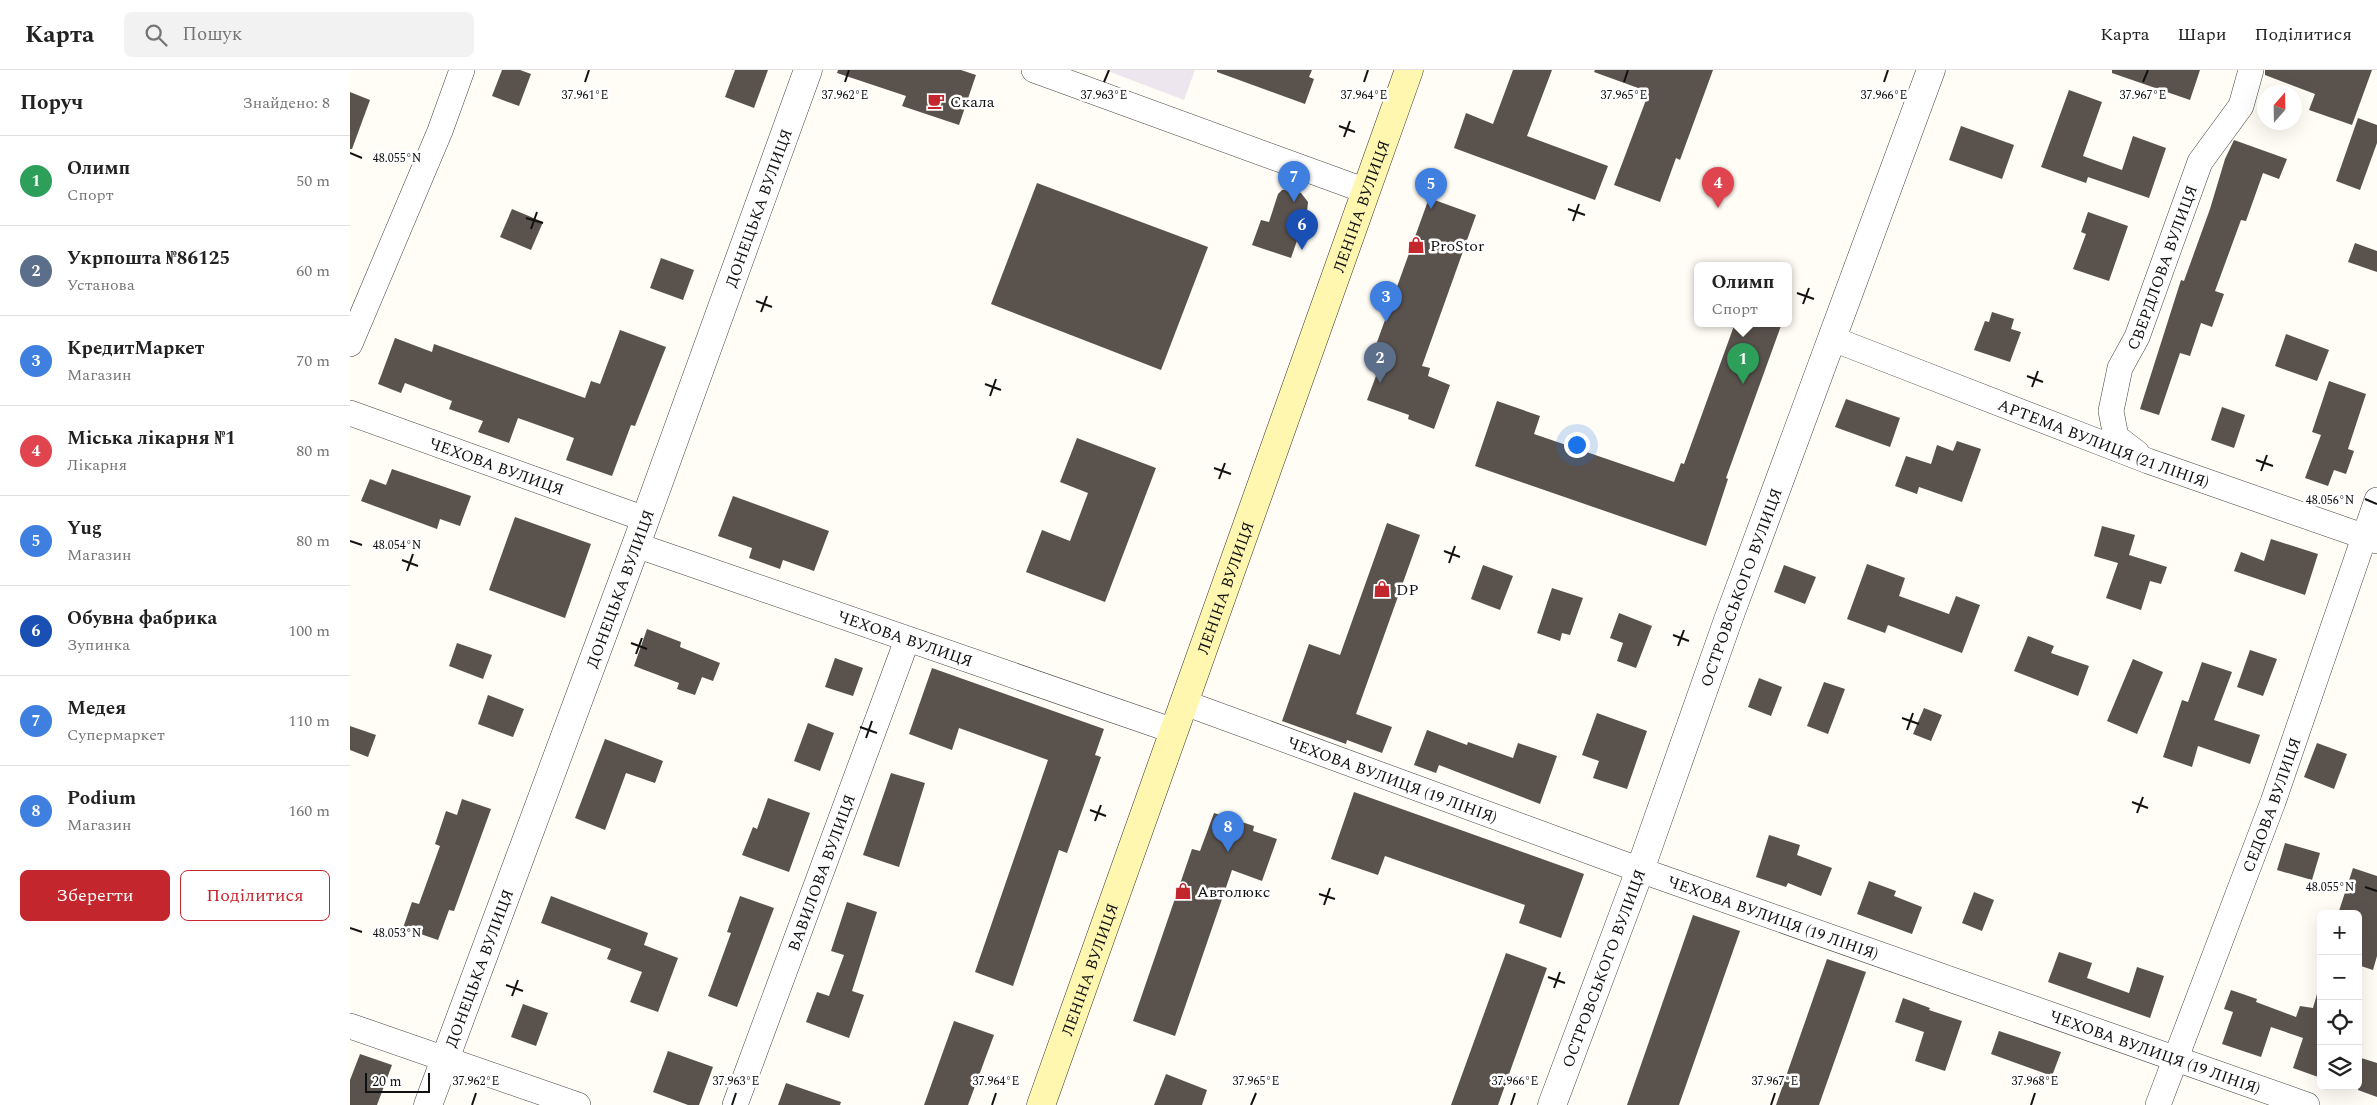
<!DOCTYPE html>
<html lang="uk">
<head>
<meta charset="utf-8">
<style>
	:root { --surface:#fff; --page:#f2f2f2; --text:#222; --muted:#767676; --line:#e0e0e0; --accent:#c4262e }
	body { margin:0; font-family:Spectral,serif; background:var(--page); color:var(--text) }
	.controls { position:absolute; right:15px; bottom:15px; display:grid; overflow:hidden; border-radius:8px; box-shadow:0 5px 20px #0002 }
	.controls button { width:45px; height:45px; display:grid; place-items:center; padding:0; border:0; border-bottom:1px solid var(--line); background:var(--surface); color:var(--text); font:25px sans-serif }
	.compass { position:absolute; left:1907px; top:15px; width:45px; height:45px; border-radius:50%; background:var(--surface); box-shadow:0 5px 20px #0002; rotate:20deg }
	.scale { position:absolute; left:15px; bottom:12px; width:65px; box-sizing:border-box; padding-left:5px; border:2px solid #111; border-top:0; font-size:14px; line-height:18px; white-space:nowrap; color:#111; -webkit-text-stroke:4px #fff; paint-order:stroke }
	.you { position:absolute; left:1226px; top:374px; width:18px; height:18px; margin:-12px; border:4px solid #fff; border-radius:50%; background:#1a73e8; box-shadow:0 0 0 8px #1a73e833 }
	.badge { display:grid; place-items:center; width:32px; height:32px; border-radius:50%; background:var(--accent); color:#fff; font-size:16px; font-weight:700 }
	.pin { position:absolute; translate:-50% -41px; filter:drop-shadow(0 1px 2px #0008) }
	.pin::after { content:''; position:absolute; top:26px; width:18px; height:15px; background:inherit; clip-path:polygon(0 0,100% 0,50% 100%) }
	.popup { position:absolute; left:1344px; top:192px; width:98px; height:65px; box-sizing:border-box; display:grid; place-content:center; border-radius:8px; background:var(--surface); filter:drop-shadow(0 1px 4px #0005); font-size:16px; white-space:nowrap; color:var(--muted) }
	.popup b { font-size:19px; color:var(--text) }
	.popup::after { content:''; position:absolute; left:50%; top:100%; margin-left:-10px; border:10px solid transparent; border-top-color:var(--surface) }
	.list { margin:0; padding:0; list-style:none }
	h2 { display:flex; justify-content:space-between; align-items:center; height:65px; margin:0; padding:0 20px; font-size:21px }
	h2 small { font-size:16px; font-weight:400; color:var(--muted) }
	.list li { display:grid; grid-template-columns:32px 1fr auto; gap:15px; align-items:center; box-sizing:border-box; height:90px; padding:0 20px; border-top:1px solid var(--line) }
	.list b { display:block; font-size:19px; white-space:nowrap }
	.list p { margin:0; font-size:16px; white-space:nowrap; color:var(--muted) }
	.list em { font-size:16px; font-style:normal; color:var(--muted) }
	.actions { display:flex; gap:10px; padding:15px 20px }
	.actions a { flex:1; padding:11px 0; border:1px solid var(--accent); border-radius:8px; text-align:center; font-size:18px; color:var(--accent) }
	.actions .main { background:var(--accent); color:#fff }
	.icon { flex:none; width:28px; height:28px; fill:none; stroke:currentColor; stroke-width:2; stroke-linecap:round; stroke-linejoin:round }
	.map { position:relative; flex:none; width:2027px; height:1035px; overflow:hidden }
	header { display:flex; align-items:center; gap:30px; box-sizing:border-box; height:70px; padding:0 25px; background:var(--surface); border-bottom:1px solid var(--line) }
	header strong { font-size:24px }
	nav { display:flex; gap:28px; margin-inline-start:auto; font-size:18px }
	.search { width:350px; height:45px; background:var(--page); display:flex; align-items:center; gap:12px; box-sizing:border-box; padding:0 18px; border-radius:8px; color:var(--muted); font-size:19px }
	main { display:flex }
	aside { flex:1; background:var(--surface) }
	.map>svg:first-child { display:block }
	.industrial { fill:#eee6ef }
	.building { fill:#5a524d }
	.lines { fill:none; stroke-linecap:round; stroke-linejoin:round }
	.minor-casing { stroke:#444; stroke-width:26 }
	.tertiary-casing { stroke:#444; stroke-width:29 }
	.secondary-casing { stroke:#333; stroke-width:29 }
	.minor { stroke:#fff; stroke-width:25 }
	.tertiary { stroke:#fff; stroke-width:28 }
	.secondary { stroke:#fff6b0; stroke-width:28 }
	.ticks { fill:none; stroke:#111; stroke-width:2 }
	.labels { text-anchor:middle; stroke-width:5; stroke-linejoin:round; paint-order:stroke }
	.poi-label { font-size:16px; fill:#111; stroke:#fff; text-anchor:start }
	.street-label { font-size:16px; fill:#111; stroke:#fff }
	.ticks-label { font-size:12px; text-anchor:middle; fill:#111; stroke:#fff; stroke-width:5; stroke-linejoin:round; paint-order:stroke }
</style>
</head>
<body>
<header>
<strong>Карта</strong>
<div class="search"><svg class="icon" aria-label="search" viewBox="0 0 24 24"><circle cx="10" cy="10" r="6"/><path d="M15 15l6 6"/></svg>Пошук</div>
<nav><a>Карта</a><a>Шари</a><a>Поділитися</a></nav>
</header>
<main>
<aside>
<h2>Поруч<small>Знайдено: 8</small></h2>
<ul class="list">
<li><span class="badge" style="background:#2e9e5b">1</span><div><b>Олимп</b><p>Спорт</p></div><em>50 m</em></li>
<li><span class="badge" style="background:#5c6f8a">2</span><div><b>Укрпошта №86125</b><p>Установа</p></div><em>60 m</em></li>
<li><span class="badge" style="background:#3f7fe0">3</span><div><b>КредитМаркет</b><p>Магазин</p></div><em>70 m</em></li>
<li><span class="badge" style="background:#e0444e">4</span><div><b>Міська лікарня №1</b><p>Лікарня</p></div><em>80 m</em></li>
<li><span class="badge" style="background:#3f7fe0">5</span><div><b>Yug</b><p>Магазин</p></div><em>80 m</em></li>
<li><span class="badge" style="background:#1a4fb4">6</span><div><b>Обувна фабрика</b><p>Зупинка</p></div><em>100 m</em></li>
<li><span class="badge" style="background:#3f7fe0">7</span><div><b>Медея</b><p>Супермаркет</p></div><em>110 m</em></li>
<li><span class="badge" style="background:#3f7fe0">8</span><div><b>Podium</b><p>Магазин</p></div><em>160 m</em></li>
</ul>
<div class="actions"><a class="main">Зберегти</a><a>Поділитися</a></div>
</aside>
<div class="map">
<svg width="2027" height="1035" viewBox="0 0 2027 1035">
	<rect width="100%" height="100%" fill="#fffdf5"/>
	<!-- industrial -->
	<path class="industrial" d="M755,0H845L834,30Z"/>
	<!-- building -->
	<g class="building">
		<path d="M152,0H170L181,4L169,36L142,26Z"/>
		<path d="M385,0H418L404,38L375,27Z"/>
		<path d="M488,0H611L626,5L609,55L552,36L556,26L487,3Z"/>
		<path d="M867,0H962L959,7L964,9L955,34L867,2Z"/>
		<path d="M1163,0H1202L1177,66L1258,96L1245,130L1104,78L1116,43L1143,54Z"/>
		<path d="M1245,0H1363L1330,90L1326,88L1310,132L1264,115L1299,22L1244,2Z"/>
		<path d="M1762,0H1850L1840,30L1762,3Z"/>
		<path d="M1915,0H2022L2002,55L1959,40L1965,24L1915,5Z"/>
		<path d="M1719,20L1752,32L1733,86L1772,100L1783,66L1816,78L1799,128L1738,107L1736,113L1691,97Z"/>
		<path d="M0,22L20,30L2,79H0Z"/>
		<path d="M2008,48L2027,55V73L2010,120L1986,111Z"/>
		<path d="M1611,56L1664,75L1652,109L1599,90Z"/>
		<path d="M1884,70L1937,89L1929,109L1913,103L1896,151L1891,150L1865,221L1874,224L1862,257L1851,253L1840,286L1830,283L1809,345L1790,339L1831,210L1834,211L1860,139L1875,89Z"/>
		<path d="M687,113L858,177L811,300L641,234Z"/>
		<path d="M938,119L951,123L958,132L957,142L941,188L902,175L911,150L919,152L928,124L932,120Z"/>
		<path d="M1079,128L1126,145L1072,296L1080,298L1078,306L1100,315L1084,359L1058,349L1059,345L1017,330L1032,290L1022,286Z"/>
		<path d="M162,139L193,152L181,180L150,167Z"/>
		<path d="M1738,142L1778,156L1759,211L1723,199L1736,164L1731,162Z"/>
		<path d="M2005,173L2027,181V202L1998,192Z"/>
		<path d="M311,188L344,200L333,230L300,218Z"/>
		<path d="M1642,242L1664,249L1661,259L1671,262L1660,292L1624,280L1635,251L1639,252Z"/>
		<path d="M1385,253H1432L1376,408L1378,409L1356,476L1125,396L1147,331L1190,346L1184,364L1324,412L1331,393L1334,394Z"/>
		<path d="M270,260L316,277L285,356L281,355L262,406L216,390L224,368L168,348L159,373L128,362L133,351L99,339L102,331L55,313L51,323L28,314L45,268L82,282L84,274L235,328L241,311L250,314Z"/>
		<path d="M1936,264L1979,280L1967,311L1925,296Z"/>
		<path d="M1979,311L2016,324L1998,379L2004,381L1996,404L1984,400L1978,416L1955,408L1971,365L1962,362Z"/>
		<path d="M1496,329L1550,348L1540,377L1485,357Z"/>
		<path d="M1872,337L1895,345L1884,378L1861,370Z"/>
		<path d="M727,368L806,398L755,532L676,502L692,460L720,471L738,423L710,412Z"/>
		<path d="M1607,371L1631,379L1612,432L1569,417L1567,424L1545,416L1556,386L1581,394L1587,375L1603,381Z"/>
		<path d="M42,399L121,426L110,456L90,449L87,459L11,431L20,409L36,415Z"/>
		<path d="M383,426L479,461L464,501L433,490L430,499L399,488L402,478L368,466Z"/>
		<path d="M165,447L241,474L215,548L139,520Z"/>
		<path d="M1037,453L1070,465L1006,644L1042,657L1032,683L997,670L996,674L932,651L959,574L990,585Z"/>
		<path d="M1752,456L1785,465L1779,485L1817,497L1811,514L1800,511L1791,540L1756,528L1768,493L1744,486Z"/>
		<path d="M1921,469L1968,484L1955,525L1884,501L1891,482L1914,491Z"/>
		<path d="M1517,494L1555,508L1549,526L1599,544L1606,526L1630,535L1612,583L1538,555L1535,563L1497,549Z"/>
		<path d="M1133,495L1163,506L1150,540L1121,529Z"/>
		<path d="M1434,495L1466,507L1455,534L1424,522Z"/>
		<path d="M1202,518L1233,528L1220,565L1212,563L1210,571L1187,563Z"/>
		<path d="M1269,543L1302,556L1286,598L1267,591L1273,573L1260,568Z"/>
		<path d="M297,559L331,572L330,577L370,593L363,611L352,607L345,625L327,619L329,613L284,596Z"/>
		<path d="M1678,566L1704,576L1701,583L1739,596L1728,626L1664,601Z"/>
		<path d="M107,573L142,585L133,609L99,596Z"/>
		<path d="M1900,580L1927,589L1913,626L1887,617Z"/>
		<path d="M485,588L513,598L503,626L475,617Z"/>
		<path d="M1783,589L1813,602L1787,664L1757,651Z"/>
		<path d="M1852,592L1882,602L1864,650L1910,665L1900,694L1848,676L1842,697L1813,687L1832,630L1838,632Z"/>
		<path d="M582,598L754,659L745,685L751,687L717,783L709,780L663,916L625,902L698,690L609,658L602,680L559,664Z"/>
		<path d="M1409,608L1432,617L1421,646L1398,637Z"/>
		<path d="M1474,612L1495,619L1478,664L1457,656Z"/>
		<path d="M138,625L174,639L163,667L128,654Z"/>
		<path d="M1574,638L1592,645L1581,671L1563,664Z"/>
		<path d="M1247,643L1297,661L1277,719L1243,708L1249,691L1232,685Z"/>
		<path d="M458,653L484,663L470,701L444,691Z"/>
		<path d="M0,656L26,665L18,687L0,680Z"/>
		<path d="M1077,660L1117,675L1118,672L1163,688L1168,673L1207,686L1190,734L1089,695L1086,703L1064,695Z"/>
		<path d="M255,669L313,691L305,713L276,703L255,760L225,748Z"/>
		<path d="M1967,673L1997,684L1984,719L1954,707Z"/>
		<path d="M541,703L575,713L549,797L513,785Z"/>
		<path d="M1004,722L1234,804L1211,868L1169,853L1175,835L1035,786L1028,805L981,789Z"/>
		<path d="M418,728L460,743L439,802L392,785L403,757L407,759Z"/>
		<path d="M112,729L141,739L104,841L99,840L88,870L53,858L62,832L69,834L90,776L85,774L96,741L107,745Z"/>
		<path d="M864,743L904,756L903,761L927,769L912,811L882,800L825,966L783,951L842,779L850,781Z"/>
		<path d="M1419,765L1450,775L1447,785L1482,798L1471,826L1438,813L1436,817L1406,807Z"/>
		<path d="M1935,773L1970,783L1962,810L1927,800Z"/>
		<path d="M2003,798L2027,806V886L2023,900L2008,895V844H1988Z"/>
		<path d="M1519,811L1546,821L1544,826L1572,837L1562,864L1507,844Z"/>
		<path d="M1624,822L1644,830L1632,861L1612,853Z"/>
		<path d="M201,826L298,863L294,875L328,888L308,942L280,932L292,902L257,889L261,879L191,853Z"/>
		<path d="M390,826L424,838L387,937L358,926L381,863L377,862Z"/>
		<path d="M497,832L527,842L502,921L514,925L499,968L456,952L467,922L479,926L494,885L481,881Z"/>
		<path d="M1343,845L1390,861L1329,1035H1277Z"/>
		<path d="M1709,882L1742,893L1737,908L1779,923L1787,897L1814,906L1800,948L1698,912Z"/>
		<path d="M1156,883L1197,898L1148,1035H1101Z"/>
		<path d="M1477,889L1516,902L1469,1035H1426Z"/>
		<path d="M1881,920L1907,929L1906,932L1946,947L1950,936L1963,938L1967,924H1971V1008L1943,998L1953,968L1921,957L1911,987L1872,974L1883,942L1874,939Z"/>
		<path d="M1553,928L1580,938L1579,940L1612,951L1595,1001L1565,991L1574,962L1545,952Z"/>
		<path d="M173,934L198,943L186,976L161,967Z"/>
		<path d="M604,951L644,965L618,1035H574Z"/>
		<path d="M1649,961L1711,982L1702,1006L1641,984Z"/>
		<path d="M318,981L363,997L349,1035H338L303,1022Z"/>
		<path d="M10,984L42,995L27,1035H0V1010Z"/>
		<path d="M2008,987L2027,993V1027L2008,1020Z"/>
		<path d="M816,1004L857,1020L852,1035H804Z"/>
		<path d="M436,1013L491,1032L490,1035H428Z"/>
	</g>
	<g class="lines">
		<!-- minor casing -->
		<g class="minor-casing">
			<g id="minor">
				<path d="M684,0L1016,121"/>
				<path id="s1" d="M1483,269L1798,391L2027,471"/>
				<path d="M0,274L90,61L112,0"/>
				<path id="s2" d="M0,343L295,449"/>
				<path id="s3" d="M1787,383L1766,367L1761,341L1770,298L1787,267L1850,92L1891,36L1901,0"/>
				<path id="s4" d="M286,475L824,661"/>
				<path id="s5" d="M835,633L1290,800L1957,1035"/>
				<path d="M0,956L228,1035"/>
				<path id="s6" d="M385,1035L557,570"/>
				<path id="s7" d="M1808,1035L1923,732L2027,430"/>
			</g>
		</g>
		<!-- tertiary casing -->
		<g class="tertiary-casing">
			<g id="tertiary">
				<path id="s8" d="M78,1035L286,475L458,0"/>
				<path id="s9" d="M1202,1035L1290,800L1378,550L1581,0"/>
			</g>
		</g>
		<!-- secondary casing -->
		<g class="secondary-casing">
			<g id="secondary">
				<path id="s10" d="M691,1035L1059,0"/>
			</g>
		</g>
		<!-- minor -->
		<use href="#minor" class="minor"/>
		<!-- tertiary -->
		<use href="#tertiary" class="tertiary"/>
		<!-- secondary -->
		<use href="#secondary" class="secondary"/>
	</g>
	<!-- ticks -->
	<path class="ticks" d="M235,12L239,0M495,12L499,0M754,12L759,0M1014,12L1018,0M1274,12L1278,0M1534,12L1538,0M1793,12L1798,0M989,56L1005,62M994,67L1000,51M0,83L12,88M1218,139L1235,145M176,148L193,153M1223,151L1229,134M181,159L187,142M1447,223L1464,229M406,231L422,237M1453,234L1459,218M411,242L417,226M1677,306L1693,312M635,314L651,320M1682,317L1688,301M640,326L646,309M1906,390L1923,396M864,398L881,404M1911,401L1917,385M869,409L875,393M2015,429L2027,434M0,471L12,475M1094,481L1110,487M52,490L68,496M1099,493L1105,476M57,501L63,484M1323,565L1339,571M281,573L297,579M1328,576L1334,560M286,584L292,568M1552,648L1569,654M510,657L527,663M1557,660L1563,643M516,668L522,651M1782,732L1798,738M740,740L756,746M1787,743L1793,727M745,751L751,735M2015,817L2027,821M969,824L985,829M974,835L980,818M0,858L12,862M1198,907L1215,913M156,915L173,921M1204,918L1210,902M162,926L168,910M122,1035L126,1023M382,1035L386,1023M642,1035L646,1023M901,1035L906,1023M1161,1035L1165,1023M1421,1035L1425,1023M1681,1035L1685,1023"/>
	<!-- icons -->
	<defs>
		<g id="cafe-bare" transform="scale(1.35)"><path d="M-5.5-4.5H6V0H3Q3 3.5 0 3.5H-2.5Q-5.5 3.5-5.5 0ZM3-3.2v2h1.7v-2ZM-6 4.5H4V6H-6Z" fill="#c4262e" stroke="#fff" stroke-width="2.5" paint-order="stroke"/></g>
		<g id="shop-bare" transform="scale(1.35)"><path d="M-5-2.5h2.3a2.7 3.5 0 0 1 5.4 0H5L5.5 6h-11ZM-1.5-2.5h3a1.5 2.3 0 0 0-3 0Z" fill="#c4262e" stroke="#fff" stroke-width="2.5" paint-order="stroke"/></g>
	</defs>
	<g fill-rule="evenodd">
		<use href="#cafe-bare" x="586" y="31"/>
		<use href="#shop-bare" x="1066" y="175"/>
		<use href="#shop-bare" x="1032" y="519"/>
		<use href="#shop-bare" x="833" y="821"/>
	</g>
	<g class="labels">
		<!-- poi labels -->
		<g class="poi-label">
			<text x="600" y="37">Скала</text>
			<text x="1080" y="181">ProStor</text>
			<text x="1046" y="525">DP</text>
			<text x="847" y="827">Автолюкс</text>
		</g>
		<!-- street labels -->
		<g class="street-label">
			<text dy="6" stroke="none"><textPath href="#s10" startOffset="954">ЛЕНІНА ВУЛИЦЯ</textPath></text>
			<text dy="6" stroke="none"><textPath href="#s8" startOffset="956">ДОНЕЦЬКА ВУЛИЦЯ</textPath></text>
			<text dy="6" stroke="none"><textPath href="#s3" startOffset="206">СВЕРДЛОВА ВУЛИЦЯ</textPath></text>
			<text dy="6" stroke="none"><textPath href="#s1" startOffset="290">АРТЕМА ВУЛИЦЯ (21 ЛIНIЯ)</textPath></text>
			<text dy="6" stroke="none"><textPath href="#s2" startOffset="156">ЧЕХОВА ВУЛИЦЯ</textPath></text>
			<text dy="6" stroke="none"><textPath href="#s9" startOffset="551">ОСТРОВСЬКОГО ВУЛИЦЯ</textPath></text>
			<text dy="6" stroke="none"><textPath href="#s8" startOffset="551">ДОНЕЦЬКА ВУЛИЦЯ</textPath></text>
			<text dy="6" stroke="none"><textPath href="#s10" startOffset="549">ЛЕНІНА ВУЛИЦЯ</textPath></text>
			<text dy="6" stroke="none"><textPath href="#s4" startOffset="285">ЧЕХОВА ВУЛИЦЯ</textPath></text>
			<text dy="6" stroke="none"><textPath href="#s5" startOffset="221">ЧЕХОВА ВУЛИЦЯ (19 ЛIНIЯ)</textPath></text>
			<text dy="6" stroke="none"><textPath href="#s7" startOffset="321">СЕДОВА ВУЛИЦЯ</textPath></text>
			<text dy="6" stroke="none"><textPath href="#s6" startOffset="248">ВАВИЛОВА ВУЛИЦЯ</textPath></text>
			<text dy="6" stroke="none"><textPath href="#s5" startOffset="626">ЧЕХОВА ВУЛИЦЯ (19 ЛIНIЯ)</textPath></text>
			<text dy="6" stroke="none"><textPath href="#s8" startOffset="146">ДОНЕЦЬКА ВУЛИЦЯ</textPath></text>
			<text dy="6" stroke="none"><textPath href="#s9" startOffset="146">ОСТРОВСЬКОГО ВУЛИЦЯ</textPath></text>
			<text dy="6" stroke="none"><textPath href="#s10" startOffset="144">ЛЕНІНА ВУЛИЦЯ</textPath></text>
			<text dy="6" stroke="none"><textPath href="#s5" startOffset="1031">ЧЕХОВА ВУЛИЦЯ (19 ЛIНIЯ)</textPath></text>
		</g>
	</g>
	<g class="ticks-label">
		<text x="235" y="29">37.961°E</text>
		<text x="495" y="29">37.962°E</text>
		<text x="754" y="29">37.963°E</text>
		<text x="1014" y="29">37.964°E</text>
		<text x="1274" y="29">37.965°E</text>
		<text x="1534" y="29">37.966°E</text>
		<text x="1793" y="29">37.967°E</text>
		<text x="47" y="92">48.055°N</text>
		<text x="1980" y="434">48.056°N</text>
		<text x="47" y="479">48.054°N</text>
		<text x="1980" y="821">48.055°N</text>
		<text x="47" y="867">48.053°N</text>
		<text x="126" y="1015">37.962°E</text>
		<text x="386" y="1015">37.963°E</text>
		<text x="646" y="1015">37.964°E</text>
		<text x="906" y="1015">37.965°E</text>
		<text x="1165" y="1015">37.966°E</text>
		<text x="1425" y="1015">37.967°E</text>
		<text x="1685" y="1015">37.968°E</text>
	</g>
</svg>
<div class="controls">
<button>+</button>
<button>−</button>
<button><svg class="icon" aria-label="locate" viewBox="0 0 24 24"><circle cx="12" cy="12" r="6"/><path d="M12 2v4M12 18v4M2 12h4M18 12h4"/></svg></button>
<button><svg class="icon" aria-label="layers" viewBox="0 0 24 24"><path d="M12 4l9 5-9 5-9-5zM3 14l9 5 9-5"/></svg></button>
</div>
<svg class="compass" viewBox="-18 -18 36 36"><path d="M0-13l5 13h-10z" fill="#e53935"/><path d="M0 13l5-13h-10z" fill="#767676"/></svg>
<div class="scale">20 m</div>
<div class="you"></div>
<div class="pin badge" style="left:1393px;top:314px;background:#2e9e5b">1</div>
<div class="popup"><b>Олимп</b>Спорт</div>
<div class="pin badge" style="left:1030px;top:313px;background:#5c6f8a">2</div>
<div class="pin badge" style="left:1036px;top:252px;background:#3f7fe0">3</div>
<div class="pin badge" style="left:1368px;top:138px;background:#e0444e">4</div>
<div class="pin badge" style="left:1081px;top:139px;background:#3f7fe0">5</div>
<div class="pin badge" style="left:952px;top:180px;background:#1a4fb4">6</div>
<div class="pin badge" style="left:944px;top:132px;background:#3f7fe0">7</div>
<div class="pin badge" style="left:878px;top:782px;background:#3f7fe0">8</div>
</div>
</main>
</body>
</html>
